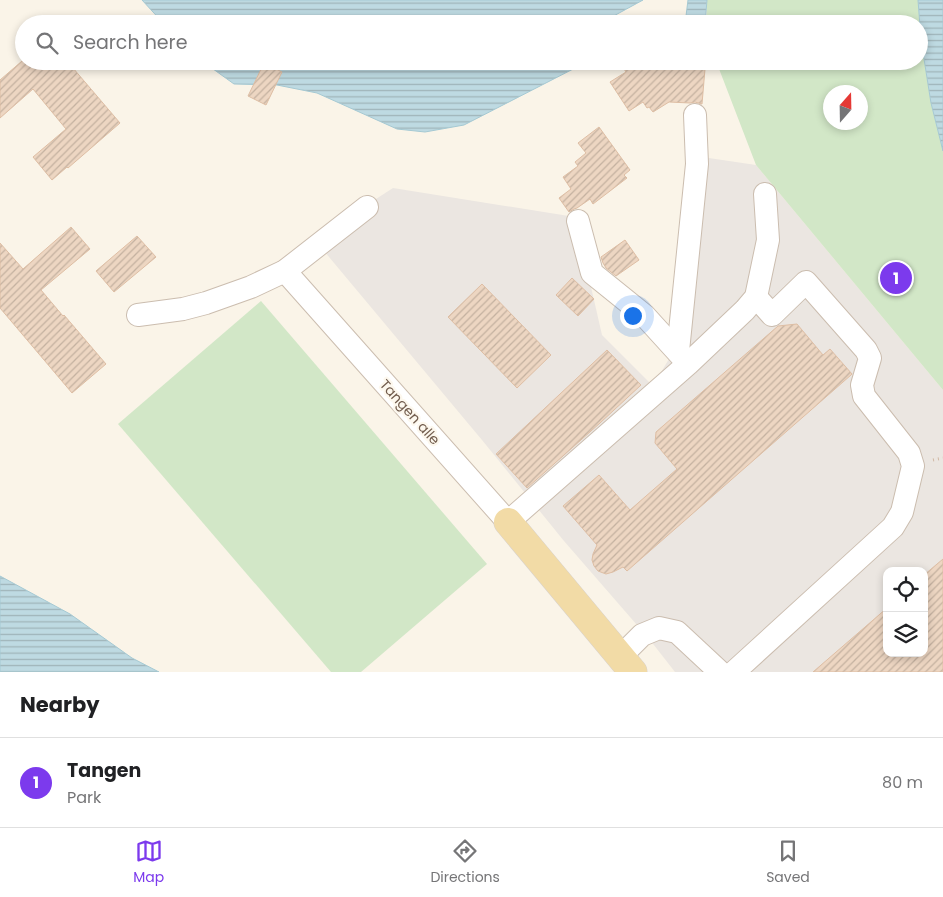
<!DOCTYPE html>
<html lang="en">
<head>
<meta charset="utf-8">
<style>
	:root { --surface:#fff; --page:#f2f2f2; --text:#202124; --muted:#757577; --line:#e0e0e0; --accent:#7c3aed }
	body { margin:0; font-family:Poppins,sans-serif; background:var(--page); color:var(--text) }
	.controls { position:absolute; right:15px; bottom:15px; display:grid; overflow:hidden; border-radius:10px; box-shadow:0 2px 8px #0003 }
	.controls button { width:45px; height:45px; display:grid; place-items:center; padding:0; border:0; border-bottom:1px solid var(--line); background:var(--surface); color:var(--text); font:25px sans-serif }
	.compass { position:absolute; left:823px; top:85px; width:45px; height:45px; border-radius:50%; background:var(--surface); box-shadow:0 2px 8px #0003; rotate:20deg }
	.you { position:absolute; left:632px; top:315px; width:18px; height:18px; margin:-12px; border:4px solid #fff; border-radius:50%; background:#1a73e8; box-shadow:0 0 0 8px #1a73e833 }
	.badge { display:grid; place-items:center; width:32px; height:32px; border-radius:50%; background:var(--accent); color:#fff; font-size:16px; font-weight:700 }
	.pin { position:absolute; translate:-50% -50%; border:2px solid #fff; box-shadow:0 1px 5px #0006 }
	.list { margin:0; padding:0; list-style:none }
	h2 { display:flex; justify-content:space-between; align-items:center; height:65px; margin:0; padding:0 20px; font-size:21px }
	h2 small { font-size:16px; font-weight:400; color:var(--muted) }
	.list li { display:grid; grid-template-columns:32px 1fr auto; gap:15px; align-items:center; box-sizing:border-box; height:90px; padding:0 20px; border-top:1px solid var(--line) }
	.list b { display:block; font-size:19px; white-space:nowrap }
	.list p { margin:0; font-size:16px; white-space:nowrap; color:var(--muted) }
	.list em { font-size:16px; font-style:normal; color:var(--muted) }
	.icon { flex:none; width:28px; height:28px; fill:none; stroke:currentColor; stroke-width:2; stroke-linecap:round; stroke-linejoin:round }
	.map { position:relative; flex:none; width:943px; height:672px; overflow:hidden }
	.search { position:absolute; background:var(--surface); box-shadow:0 2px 8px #0003; left:15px; right:15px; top:15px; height:55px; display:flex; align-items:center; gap:12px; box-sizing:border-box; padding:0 18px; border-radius:28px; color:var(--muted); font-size:19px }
	.sheet { height:155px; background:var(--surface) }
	nav { display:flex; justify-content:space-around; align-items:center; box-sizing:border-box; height:70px; border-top:1px solid var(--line); background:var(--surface); font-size:14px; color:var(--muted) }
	nav a { display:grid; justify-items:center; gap:2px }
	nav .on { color:var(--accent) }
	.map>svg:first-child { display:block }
	.industrial { fill:#ebe6e1; fill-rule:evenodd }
	.park { fill:#d2e7c7; fill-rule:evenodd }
	.water { fill:url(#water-rules); stroke:#a5c9d3 }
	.building { fill:url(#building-hatch); stroke:#debea4 }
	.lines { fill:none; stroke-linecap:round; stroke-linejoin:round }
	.minor-casing { stroke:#cbbdaf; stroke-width:24 }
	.major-casing { stroke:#d8d2cd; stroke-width:29 }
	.path { stroke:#d2b9a5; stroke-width:3; stroke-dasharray:1 4; stroke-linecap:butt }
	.minor { stroke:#fff; stroke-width:22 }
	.major { stroke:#f2dba6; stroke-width:28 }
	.labels { text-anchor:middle; stroke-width:4.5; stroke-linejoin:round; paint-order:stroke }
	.street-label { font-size:14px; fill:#725d4e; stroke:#fdf8ee }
</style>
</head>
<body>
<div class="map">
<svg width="943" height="672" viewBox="0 0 943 672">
	<defs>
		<pattern id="water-rules" width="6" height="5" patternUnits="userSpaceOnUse" patternTransform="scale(1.25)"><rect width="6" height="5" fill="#bedae2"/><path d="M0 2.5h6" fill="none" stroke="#9fb4b9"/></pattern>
		<pattern id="building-hatch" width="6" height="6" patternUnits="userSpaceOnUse" patternTransform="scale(1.25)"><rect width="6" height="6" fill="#edd6c2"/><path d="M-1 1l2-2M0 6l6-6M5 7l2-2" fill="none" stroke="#c4b1a0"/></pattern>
	</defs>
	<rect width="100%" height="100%" fill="#faf4e8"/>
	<!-- industrial -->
	<path class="industrial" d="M702,157L756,165L943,390V672H675L650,640L564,541L482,440L314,239L393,188L575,217L602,335L653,386L683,335ZM887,571H924V653H887Z"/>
	<!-- park -->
	<g class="park">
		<path d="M707,0H918L921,40L931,103L943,151V390L756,165L716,61H919V24H706ZM830,92H860V122H830Z"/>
		<path d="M261,301L487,564L361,672H331L118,424Z"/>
	</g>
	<!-- water -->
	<g class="water">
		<path d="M142,0H643L599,24H164Z"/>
		<path d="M688,0H707L705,24H685Z"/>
		<path d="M918,0H943V151L931,103L921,40Z"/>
		<path d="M202,61H585L579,66L464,125L425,132L397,129L317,93L277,85L234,84Z"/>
		<path d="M0,576L70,614L132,658L159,672H0Z"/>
	</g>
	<!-- building -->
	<g class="building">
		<path d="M22,61H67L120,123L68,168L67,167L52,180L33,157L66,129L33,89L0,118V80Z"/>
		<path d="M619,61H674L678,67L705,69L702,104L695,102L690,103L669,102L653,112L649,107L647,108L643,102L629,111L610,82L626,72Z"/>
		<path d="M264,63L282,72L266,105L248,96Z"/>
		<path d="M599,127L630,170L624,175L627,178L593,204L590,199L577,208L574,209L569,212L559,198L571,189L563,177L578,166L575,162L586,153L578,143Z"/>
		<path d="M71,227L90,249L41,290L63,316L64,315L106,364L72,393L0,308V243L23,269Z"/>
		<path d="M137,236L156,257L114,292L96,271Z"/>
		<path d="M625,240L639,260L616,276L606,268L603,263L601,257Z"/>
		<path d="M572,278L594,299L578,316L556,295Z"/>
		<path d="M482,284L551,355L517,388L448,317Z"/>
		<path d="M797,324L823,355L830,349L852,374L851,375L627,571L623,567L613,572L606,574L598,571L594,566L592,560L593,554L597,545L563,506L599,475L630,510L677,469L655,443L656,432L778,326Z"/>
		<path d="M607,350L641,385L600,423L527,488L496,454Z"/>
		<path d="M943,559V672H813L887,608V653H924V575Z"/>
	</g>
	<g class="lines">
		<!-- minor casing -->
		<g class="minor-casing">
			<g id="minor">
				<path d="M578,221L592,273L644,315L684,359"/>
				<path d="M285,271L508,522L688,364L745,310L756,297L768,240L765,194"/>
				<path d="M138,315L183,309L206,303L251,287L285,271L367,207"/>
				<path d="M678,351L697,164L695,115"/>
				<path d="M620,657L642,635L659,628L677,632L720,672"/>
				<path d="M734,672L893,527L902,512L913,466L909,453L864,396L862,385L870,358L866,350L806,282L772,315L756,297"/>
			</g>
		</g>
		<!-- major casing -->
		<g class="major-casing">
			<path id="major" d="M508,522L633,672"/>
		</g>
		<!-- path -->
		<path class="path" d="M933,460L943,458"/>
		<!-- minor -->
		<use href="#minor" class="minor"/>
		<!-- major -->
		<use href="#major" class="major"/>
	</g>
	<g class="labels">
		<!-- street labels -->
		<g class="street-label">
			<text transform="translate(410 412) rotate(48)" y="5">Tangen alle</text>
		</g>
	</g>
</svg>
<div class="controls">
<button><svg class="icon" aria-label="locate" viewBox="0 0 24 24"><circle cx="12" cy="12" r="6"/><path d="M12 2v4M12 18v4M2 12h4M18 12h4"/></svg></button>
<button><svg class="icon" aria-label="layers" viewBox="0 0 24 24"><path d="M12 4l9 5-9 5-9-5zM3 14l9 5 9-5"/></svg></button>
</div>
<svg class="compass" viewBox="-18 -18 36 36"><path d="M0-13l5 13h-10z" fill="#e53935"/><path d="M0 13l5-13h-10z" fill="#757577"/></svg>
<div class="you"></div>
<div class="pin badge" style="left:896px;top:278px">1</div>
<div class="search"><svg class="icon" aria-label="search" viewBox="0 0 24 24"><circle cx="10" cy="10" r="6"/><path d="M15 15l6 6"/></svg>Search here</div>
</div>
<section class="sheet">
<h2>Nearby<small></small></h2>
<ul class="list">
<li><span class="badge">1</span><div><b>Tangen</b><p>Park</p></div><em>80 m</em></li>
</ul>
</section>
<nav>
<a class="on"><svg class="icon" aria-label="map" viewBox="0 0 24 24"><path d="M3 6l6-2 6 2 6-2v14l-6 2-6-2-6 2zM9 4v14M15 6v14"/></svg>Map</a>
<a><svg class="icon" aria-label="directions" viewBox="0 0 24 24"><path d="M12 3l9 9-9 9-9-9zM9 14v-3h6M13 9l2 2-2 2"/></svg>Directions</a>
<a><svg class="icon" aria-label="saved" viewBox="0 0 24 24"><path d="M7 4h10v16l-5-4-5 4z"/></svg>Saved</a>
</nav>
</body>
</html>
